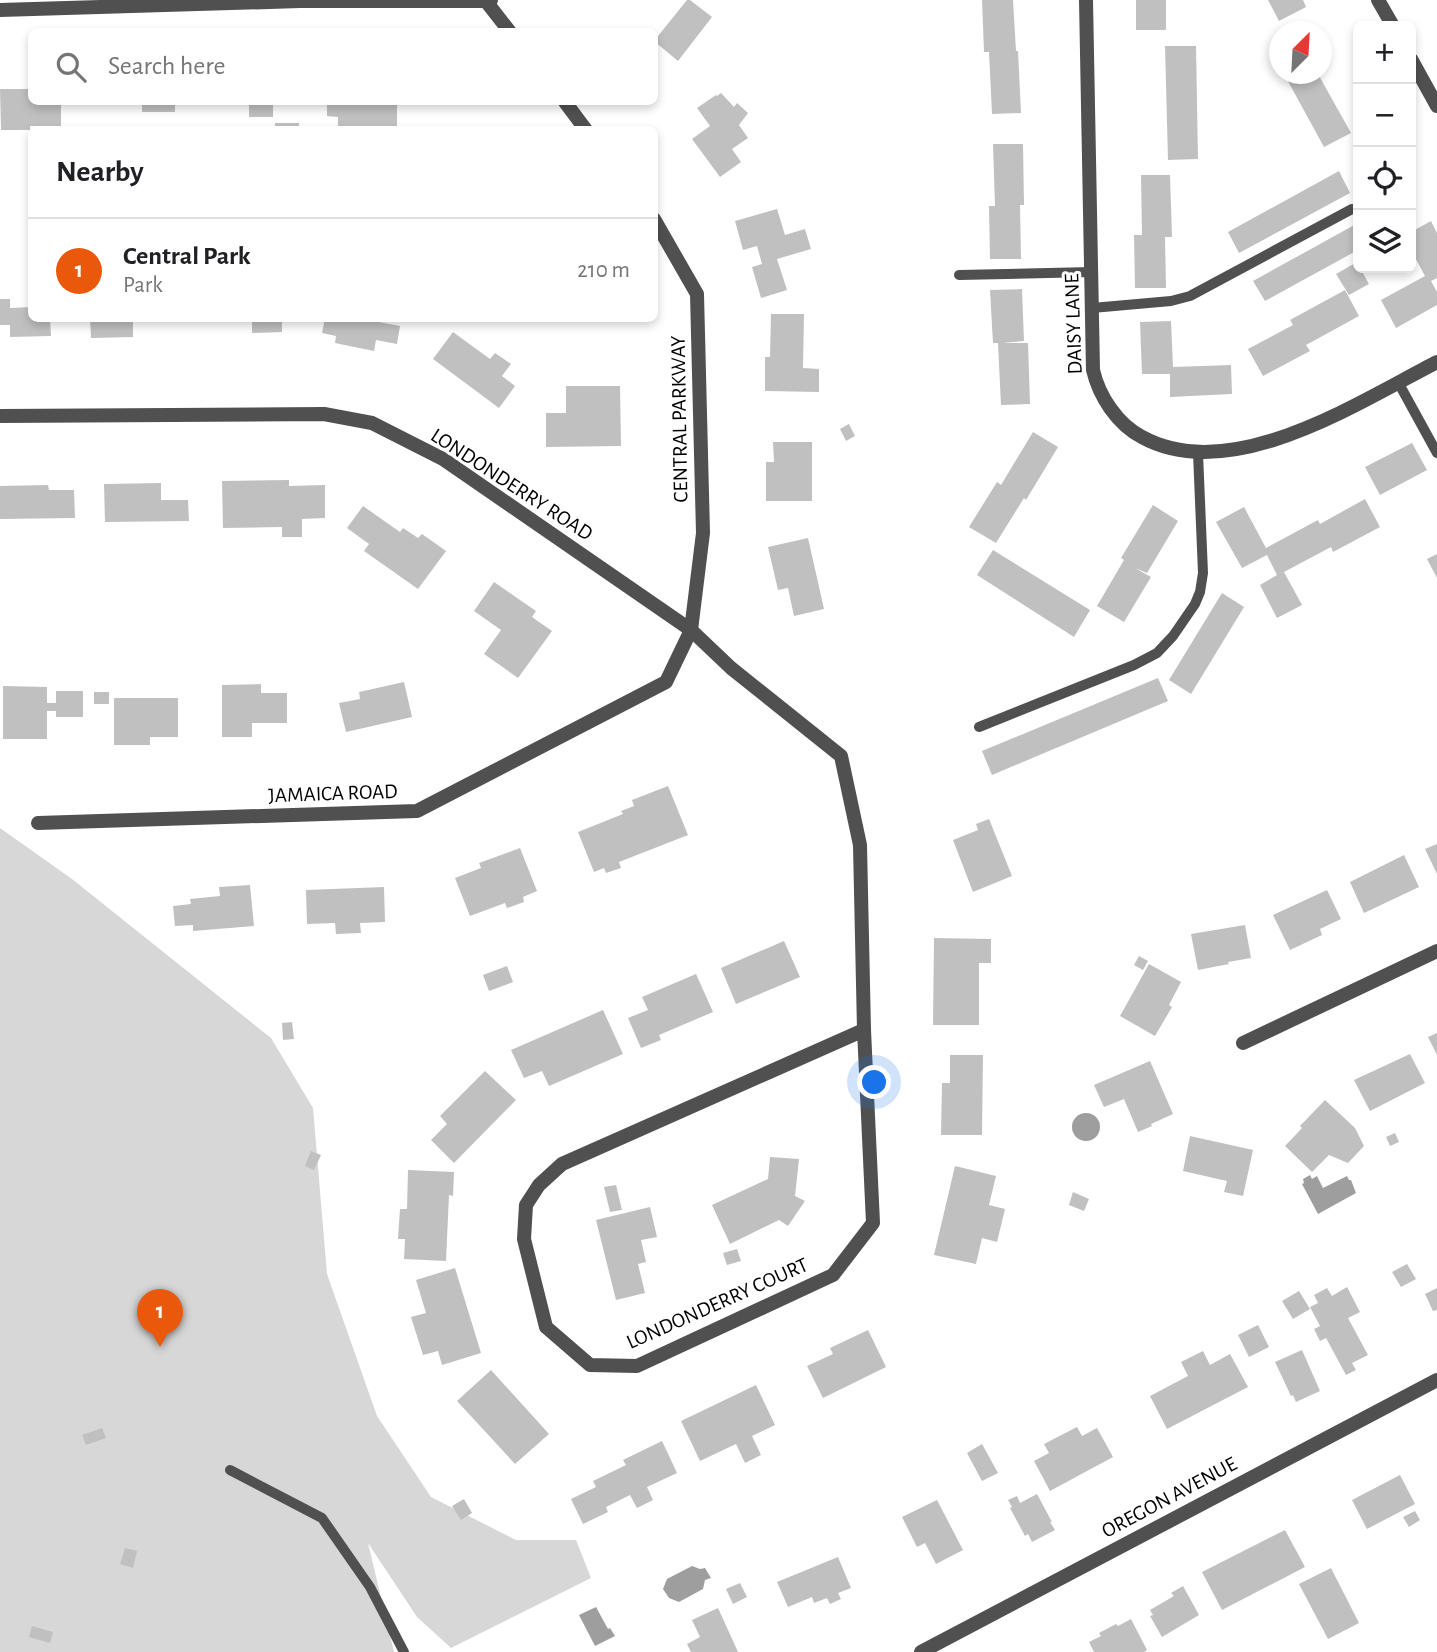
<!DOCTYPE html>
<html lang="en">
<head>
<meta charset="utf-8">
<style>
	:root { --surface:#fff; --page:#f6f6f6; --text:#202124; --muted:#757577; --line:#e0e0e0; --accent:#ea580c }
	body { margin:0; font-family:"Alegreya Sans",sans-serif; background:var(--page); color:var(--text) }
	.controls { position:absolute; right:21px; top:21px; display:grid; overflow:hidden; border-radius:10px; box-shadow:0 4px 10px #0003 }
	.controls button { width:63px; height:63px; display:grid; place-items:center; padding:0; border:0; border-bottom:2px solid var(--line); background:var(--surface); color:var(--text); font:35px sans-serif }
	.compass { position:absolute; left:1269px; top:21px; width:63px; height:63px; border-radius:50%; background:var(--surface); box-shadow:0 4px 10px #0003; rotate:24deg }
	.you { position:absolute; left:875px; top:1083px; width:24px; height:24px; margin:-18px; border:5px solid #fff; border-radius:50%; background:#1a73e8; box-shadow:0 0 0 10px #1a73e833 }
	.badge { display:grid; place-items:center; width:46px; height:46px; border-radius:50%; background:var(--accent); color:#fff; font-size:23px; font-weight:700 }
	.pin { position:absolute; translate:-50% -58px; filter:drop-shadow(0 2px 4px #0008) }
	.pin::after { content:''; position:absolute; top:37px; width:24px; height:21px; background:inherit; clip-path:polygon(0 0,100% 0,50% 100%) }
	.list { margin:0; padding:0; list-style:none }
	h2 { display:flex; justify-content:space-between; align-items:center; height:91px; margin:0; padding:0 28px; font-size:30px }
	h2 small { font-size:23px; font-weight:400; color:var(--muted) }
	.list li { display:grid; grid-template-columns:46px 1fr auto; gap:21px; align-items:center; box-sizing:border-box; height:105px; padding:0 28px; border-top:2px solid var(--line) }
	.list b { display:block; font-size:26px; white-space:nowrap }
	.list p { margin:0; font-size:23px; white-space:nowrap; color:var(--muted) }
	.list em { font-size:23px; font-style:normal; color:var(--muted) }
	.icon { flex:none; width:38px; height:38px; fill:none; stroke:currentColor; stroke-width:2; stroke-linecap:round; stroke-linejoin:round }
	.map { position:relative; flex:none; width:1437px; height:1652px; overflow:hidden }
	.search { position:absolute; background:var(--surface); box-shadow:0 4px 10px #0003; left:28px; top:28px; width:630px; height:77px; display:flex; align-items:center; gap:18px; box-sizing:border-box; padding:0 24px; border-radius:10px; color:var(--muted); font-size:26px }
	.panel { position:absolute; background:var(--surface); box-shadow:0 4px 10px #0003; left:28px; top:126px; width:630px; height:196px; border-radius:10px }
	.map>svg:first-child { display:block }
	.green { fill:#d7d7d7 }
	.water { fill:#9e9e9e }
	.building { fill:#c0c0c0 }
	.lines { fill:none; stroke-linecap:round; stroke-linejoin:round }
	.lane { stroke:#505050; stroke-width:10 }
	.street { stroke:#505050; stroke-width:14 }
	.labels { text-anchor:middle; stroke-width:6; stroke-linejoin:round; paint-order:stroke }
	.street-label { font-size:21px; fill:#000; stroke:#fff }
</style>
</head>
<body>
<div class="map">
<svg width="1437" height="1652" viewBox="0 0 1437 1652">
	<rect width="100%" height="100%" fill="#fff"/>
	<!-- green -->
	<path class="green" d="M0,828L72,879L271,1038L313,1108L327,1274L377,1416L431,1497L516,1540H576L591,1578L451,1648L417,1617L368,1543L394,1652H0Z"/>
	<!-- water -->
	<g class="water">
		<circle cx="1086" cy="1127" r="14"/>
		<path d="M1310,1175L1312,1179L1317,1176L1323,1188L1347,1176L1349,1180H1351L1356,1193L1318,1214L1302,1184L1304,1183L1303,1179Z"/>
		<path d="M692,1566L700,1569L705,1568L711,1578L705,1580L703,1589L679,1602L669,1598L663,1589L667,1579Z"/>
		<path d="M596,1607L608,1629L610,1628L615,1636L595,1646L579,1615Z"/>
	</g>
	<!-- building -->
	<g class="building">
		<path d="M687,0H690L712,17L678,61L654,41Z"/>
		<path d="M982,0H1013L1016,51H1018L1021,113L992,114L989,52H984Z"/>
		<rect x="1136" y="0" width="30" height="30"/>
		<path d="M1268,0H1303L1306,7L1279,21Z"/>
		<path d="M1280,44V66L1270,49Z"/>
		<path d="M1165,46H1196L1198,159L1168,160Z"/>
		<path d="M1284,74H1318L1351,133L1324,147Z"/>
		<path d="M0,89H30L32,102H61V126H30V130H1Z"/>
		<path d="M721,93L734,107L737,103L748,113L739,125L748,138L732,149L741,162L720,177L692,139L710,126L697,108L716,95L717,96Z"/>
		<rect x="142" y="102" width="33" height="10"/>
		<rect x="249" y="102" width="24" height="15"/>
		<path d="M327,102H397V128L338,130V117L327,116Z"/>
		<rect x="275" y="123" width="24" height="7"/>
		<path d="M993,144H1023L1024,205H1020L1021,259H990L989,206H995Z"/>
		<path d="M1339,171L1350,193L1239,253L1228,232Z"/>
		<path d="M1141,175H1170L1172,237H1165L1166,288H1135L1134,235H1142Z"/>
		<path d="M777,209L785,235L805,229L811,249L777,259L787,290L761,298L752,267L762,264L757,246L743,250L735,221Z"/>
		<path d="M1431,221L1437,233V278L1431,281L1437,292V305L1396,328L1381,300L1425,276L1411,250V232Z"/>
		<path d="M1358,223V250L1265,301L1253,281Z"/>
		<path d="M1357,262L1358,268H1360L1369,284L1349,295L1336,274Z"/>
		<path d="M1022,289L1024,341L1003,343H1028L1030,404L1001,405L998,343H993L990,290Z"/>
		<path d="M1345,290L1359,316L1306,345L1310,351L1263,376L1248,349L1293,325L1290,320Z"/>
		<path d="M0,299H10V308L32,307V318H50L51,336L10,337V325H0Z"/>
		<path d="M771,314H804L803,368L819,369V392L765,391V357H770Z"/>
		<path d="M90,318H133V337L91,338Z"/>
		<path d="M252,318H282V332L252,333Z"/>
		<path d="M325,318H380L379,322L400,326L397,344L376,340L374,351L335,343L336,336L322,333Z"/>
		<path d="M1171,321L1173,367L1231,365L1232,394L1170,397V374H1142L1140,322Z"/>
		<path d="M453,332L490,359L495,353L511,364L502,376L515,386L499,408L433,359Z"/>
		<path d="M566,386H620L621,446L546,447V413H566Z"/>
		<path d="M849,424L855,436L846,441L840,429Z"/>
		<path d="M1033,432L1058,447L1026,500L1024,498L996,543L969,527L997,482L1001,485Z"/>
		<path d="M773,442H812V501H766V462H774Z"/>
		<path d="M1412,443L1427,470L1380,495L1365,467Z"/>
		<path d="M289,480V486L325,485V518L302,519V537H282V527L223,528L222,481Z"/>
		<path d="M161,483V500H188L189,521L105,522L104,484Z"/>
		<path d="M48,485L49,490H74L75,518L0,519V486Z"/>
		<path d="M1365,499L1380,527L1333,552L1331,547L1284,572L1302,605L1277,618L1260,585L1277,575L1267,555L1242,568L1216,522L1244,507L1266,548L1318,520L1320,524Z"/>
		<path d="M1153,505L1178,521L1147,573L1135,568L1151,577L1124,622L1097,606L1124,560L1121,558Z"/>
		<path d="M363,506L400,532L403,528L418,538L422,534L446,551L418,589L364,551L369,544L347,528Z"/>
		<path d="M808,538L824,609L794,616L788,588L778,590L768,547Z"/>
		<path d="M993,550L1090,610L1074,637L977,575Z"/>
		<path d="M1437,554V578L1427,559Z"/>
		<path d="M494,582L536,611L532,617L552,631L518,678L484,654L501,630L474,611Z"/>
		<path d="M1222,593L1244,607L1191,694L1169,680Z"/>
		<path d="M1158,678L1168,701L992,775L982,751Z"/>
		<path d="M404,682L412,717L346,732L339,703L360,699L359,692Z"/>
		<path d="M261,684V693H287V723H252V737H222V685Z"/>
		<path d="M3,686L47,687V703H56V691H83V717H56V711H47V739H3Z"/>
		<rect x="94" y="692" width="15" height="12"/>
		<path d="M114,698H178V737H150V745H114Z"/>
		<path d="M668,786L688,835L619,862L621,868L606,873L604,868L594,872L578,832L623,814L621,811L634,806L632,800Z"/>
		<path d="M989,819L1012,876L973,892L953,840L978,830L976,824Z"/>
		<path d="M1437,844V874L1425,849Z"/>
		<path d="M520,848L537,891L523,897L524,902L507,908L505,903L470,916L455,878L481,868L479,863Z"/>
		<path d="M1404,855L1419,887L1364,913L1350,882Z"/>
		<path d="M250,885L254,926L193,931V925L175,926L173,906L191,904L190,899L220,896L219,887Z"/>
		<path d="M384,887L385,922L360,923L361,933L336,934L335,923L307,924L306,890Z"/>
		<path d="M1327,890L1341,919L1320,929L1322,935L1290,950L1273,915Z"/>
		<path d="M1245,925L1251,958L1228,962L1229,964L1198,970L1191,934Z"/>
		<path d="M934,938L991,939V963H979V1025H933Z"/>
		<path d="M784,941L800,977L736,1004L721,968Z"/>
		<path d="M1139,956L1148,961L1143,970L1134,965Z"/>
		<path d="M1149,964L1181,982L1169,1005L1172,1007L1155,1036L1120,1016Z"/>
		<path d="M507,966L513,982L489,991L483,975Z"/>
		<path d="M696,974L713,1012L659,1035L661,1040L641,1048L628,1018L648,1010L642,997Z"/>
		<path d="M603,1010L623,1054L549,1086L542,1071L524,1078L511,1050Z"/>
		<path d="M292,1022L294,1039L283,1040L282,1023Z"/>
		<path d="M1437,1033V1055L1428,1037Z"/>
		<path d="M1410,1054L1425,1083L1370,1111L1354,1080Z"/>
		<path d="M950,1055H983L982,1135H941L942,1083H950Z"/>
		<path d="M1150,1061L1173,1114L1151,1124L1152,1126L1138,1132L1124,1099L1104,1107L1094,1085Z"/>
		<path d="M485,1071L516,1100L454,1163L431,1140L447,1124L440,1116Z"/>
		<path d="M1325,1100L1355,1128L1364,1146L1348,1163L1329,1155L1312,1172L1285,1146L1302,1128L1300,1126Z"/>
		<path d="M1395,1133L1399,1142L1390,1146L1386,1137Z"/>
		<path d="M1190,1136L1253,1150L1243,1196L1224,1192L1227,1181L1183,1171Z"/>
		<path d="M311,1151L321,1155L314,1170L305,1166Z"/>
		<path d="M770,1157L799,1159L795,1196L805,1201L788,1226L779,1220L730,1244L712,1205L768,1179Z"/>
		<path d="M955,1166L996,1176L989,1205L1005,1209L997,1242L982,1238L976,1264L934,1255Z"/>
		<path d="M408,1170L454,1172L453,1196L449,1195L446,1261L404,1259L405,1239H398L400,1209H407Z"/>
		<path d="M616,1185L622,1210L610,1212L604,1187Z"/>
		<path d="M1073,1192L1089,1199L1084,1211L1069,1205Z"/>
		<path d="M650,1207L657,1237L641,1240L646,1262L638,1264L645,1293L616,1300L596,1220Z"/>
		<path d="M737,1249L741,1261L727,1265L723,1253Z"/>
		<path d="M1407,1264L1416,1279L1401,1287L1392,1272Z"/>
		<path d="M455,1268L481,1353L442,1365L438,1351L423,1355L411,1317L426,1313L416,1280Z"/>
		<path d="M1347,1287L1360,1312L1348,1318L1368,1355L1352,1363L1356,1370L1346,1375L1326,1338L1320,1341L1314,1329L1320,1326L1310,1307L1318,1303L1314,1295L1327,1288L1332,1296Z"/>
		<path d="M1437,1288V1310L1433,1311L1425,1294Z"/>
		<path d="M1299,1291L1310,1309L1293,1319L1282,1301Z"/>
		<path d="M1258,1325L1269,1347L1249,1357L1238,1335Z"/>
		<path d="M868,1330L886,1367L823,1398L807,1366L833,1354L830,1348Z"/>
		<path d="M1302,1350L1320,1391L1296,1402L1293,1395L1291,1396L1275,1362Z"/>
		<path d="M1203,1351L1210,1365L1230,1354L1248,1387L1167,1429L1150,1396L1188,1376L1181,1362Z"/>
		<path d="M491,1370L549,1434L515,1464L457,1401Z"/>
		<path d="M756,1385L775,1425L752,1436L761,1455L745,1463L736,1444L700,1461L681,1421Z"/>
		<path d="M1077,1427L1082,1436L1097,1428L1113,1457L1050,1491L1034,1461L1049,1453L1044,1444Z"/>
		<path d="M102,1428L106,1438L86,1445L82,1435Z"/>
		<path d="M662,1441L677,1473L647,1487L653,1500L637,1508L630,1495L606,1507L608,1512L583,1524L571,1499L596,1487L593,1481L626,1465L623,1460Z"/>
		<path d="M982,1444L998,1473L982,1481L967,1453Z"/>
		<path d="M1400,1475L1415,1504L1367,1529L1352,1500Z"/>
		<path d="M1037,1494L1052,1522H1050L1055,1530L1032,1542L1028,1534L1025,1536L1010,1508L1012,1507L1008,1500L1017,1496L1020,1503Z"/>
		<path d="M464,1499L472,1513L461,1520L452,1506Z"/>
		<path d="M937,1500L963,1550L936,1564L925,1543L917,1547L902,1517Z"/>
		<path d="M1415,1511L1420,1520L1409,1527L1403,1517Z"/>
		<path d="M1285,1530L1305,1567L1222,1610L1202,1572Z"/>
		<path d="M125,1548L137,1551L133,1568L120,1564Z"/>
		<path d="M838,1557L851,1588L838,1593L841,1599L830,1604L827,1598L814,1603L812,1597L788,1607L777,1582Z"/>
		<path d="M1331,1568L1359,1623L1328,1639L1299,1584Z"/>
		<path d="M740,1583L747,1597L733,1604L726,1589Z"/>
		<path d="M1183,1586L1199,1615L1162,1637L1150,1616L1153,1615L1150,1610L1174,1596L1171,1593Z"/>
		<path d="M718,1608L738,1652H691L687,1644L700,1637L692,1620Z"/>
		<path d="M1131,1619L1147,1650L1144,1652H1094L1089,1642L1101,1636L1099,1633L1116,1624L1118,1626Z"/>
		<path d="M32,1626L53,1632L50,1643L29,1637Z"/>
	</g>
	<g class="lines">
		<!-- lane -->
		<g class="lane">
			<path d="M959,275L1092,272"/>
			<path d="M1092,308L1171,301L1190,296L1352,209"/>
			<path d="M1398,382L1437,453"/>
			<path d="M979,727L1134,665L1157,653L1173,636L1195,604L1200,592L1203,573L1198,453"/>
			<path d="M230,1470L322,1518L370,1587L404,1652"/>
		</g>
		<!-- street -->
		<g class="street">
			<path d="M485,0L510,32"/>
			<path d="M1086,0L1093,370C1099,396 1117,424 1142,437C1231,486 1357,403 1437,362"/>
			<path d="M1378,0L1393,26"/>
			<path d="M0,10L300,1H486L491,0"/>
			<path d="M1411,59L1437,106"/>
			<path d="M565,102L586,130"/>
			<path d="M0,416L324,414L372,423L443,459L691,630L731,668L841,756L860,845L864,1030"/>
			<path d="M38,823L417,811L666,682L691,630L703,533L697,294L654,219"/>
			<path d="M864,1030L873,1223L833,1275L637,1366L590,1365L546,1327L524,1239L526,1205L539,1185L562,1164Z"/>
			<path d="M1243,1043L1437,951"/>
			<path d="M921,1652L1437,1380"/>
		</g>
	</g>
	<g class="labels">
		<!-- street labels -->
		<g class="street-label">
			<text transform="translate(1073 324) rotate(-92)" y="7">DAISY LANE</text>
			<text transform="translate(679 419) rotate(-91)" y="7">CENTRAL PARKWAY</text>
			<text transform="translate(512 484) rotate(33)" y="7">LONDONDERRY ROAD</text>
			<text transform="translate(333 793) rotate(-2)" y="7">JAMAICA ROAD</text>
			<text transform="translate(717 1303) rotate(-24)" y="7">LONDONDERRY COURT</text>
			<text transform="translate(1169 1497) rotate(-28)" y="7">OREGON AVENUE</text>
		</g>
	</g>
</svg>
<div class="controls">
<button>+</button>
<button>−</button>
<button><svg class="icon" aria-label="locate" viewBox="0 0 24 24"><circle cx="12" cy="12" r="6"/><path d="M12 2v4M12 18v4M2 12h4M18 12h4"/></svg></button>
<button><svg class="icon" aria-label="layers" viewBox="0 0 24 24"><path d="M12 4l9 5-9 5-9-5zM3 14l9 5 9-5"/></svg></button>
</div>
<svg class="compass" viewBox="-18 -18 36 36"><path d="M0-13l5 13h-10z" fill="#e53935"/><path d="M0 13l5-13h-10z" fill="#757577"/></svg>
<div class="you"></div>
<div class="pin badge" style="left:160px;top:1347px">1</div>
<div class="search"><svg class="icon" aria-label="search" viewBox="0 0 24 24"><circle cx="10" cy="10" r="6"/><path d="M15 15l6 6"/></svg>Search here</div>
<section class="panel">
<h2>Nearby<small></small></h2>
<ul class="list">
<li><span class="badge">1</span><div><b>Central Park</b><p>Park</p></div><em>210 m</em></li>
</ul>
</section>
</div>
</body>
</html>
